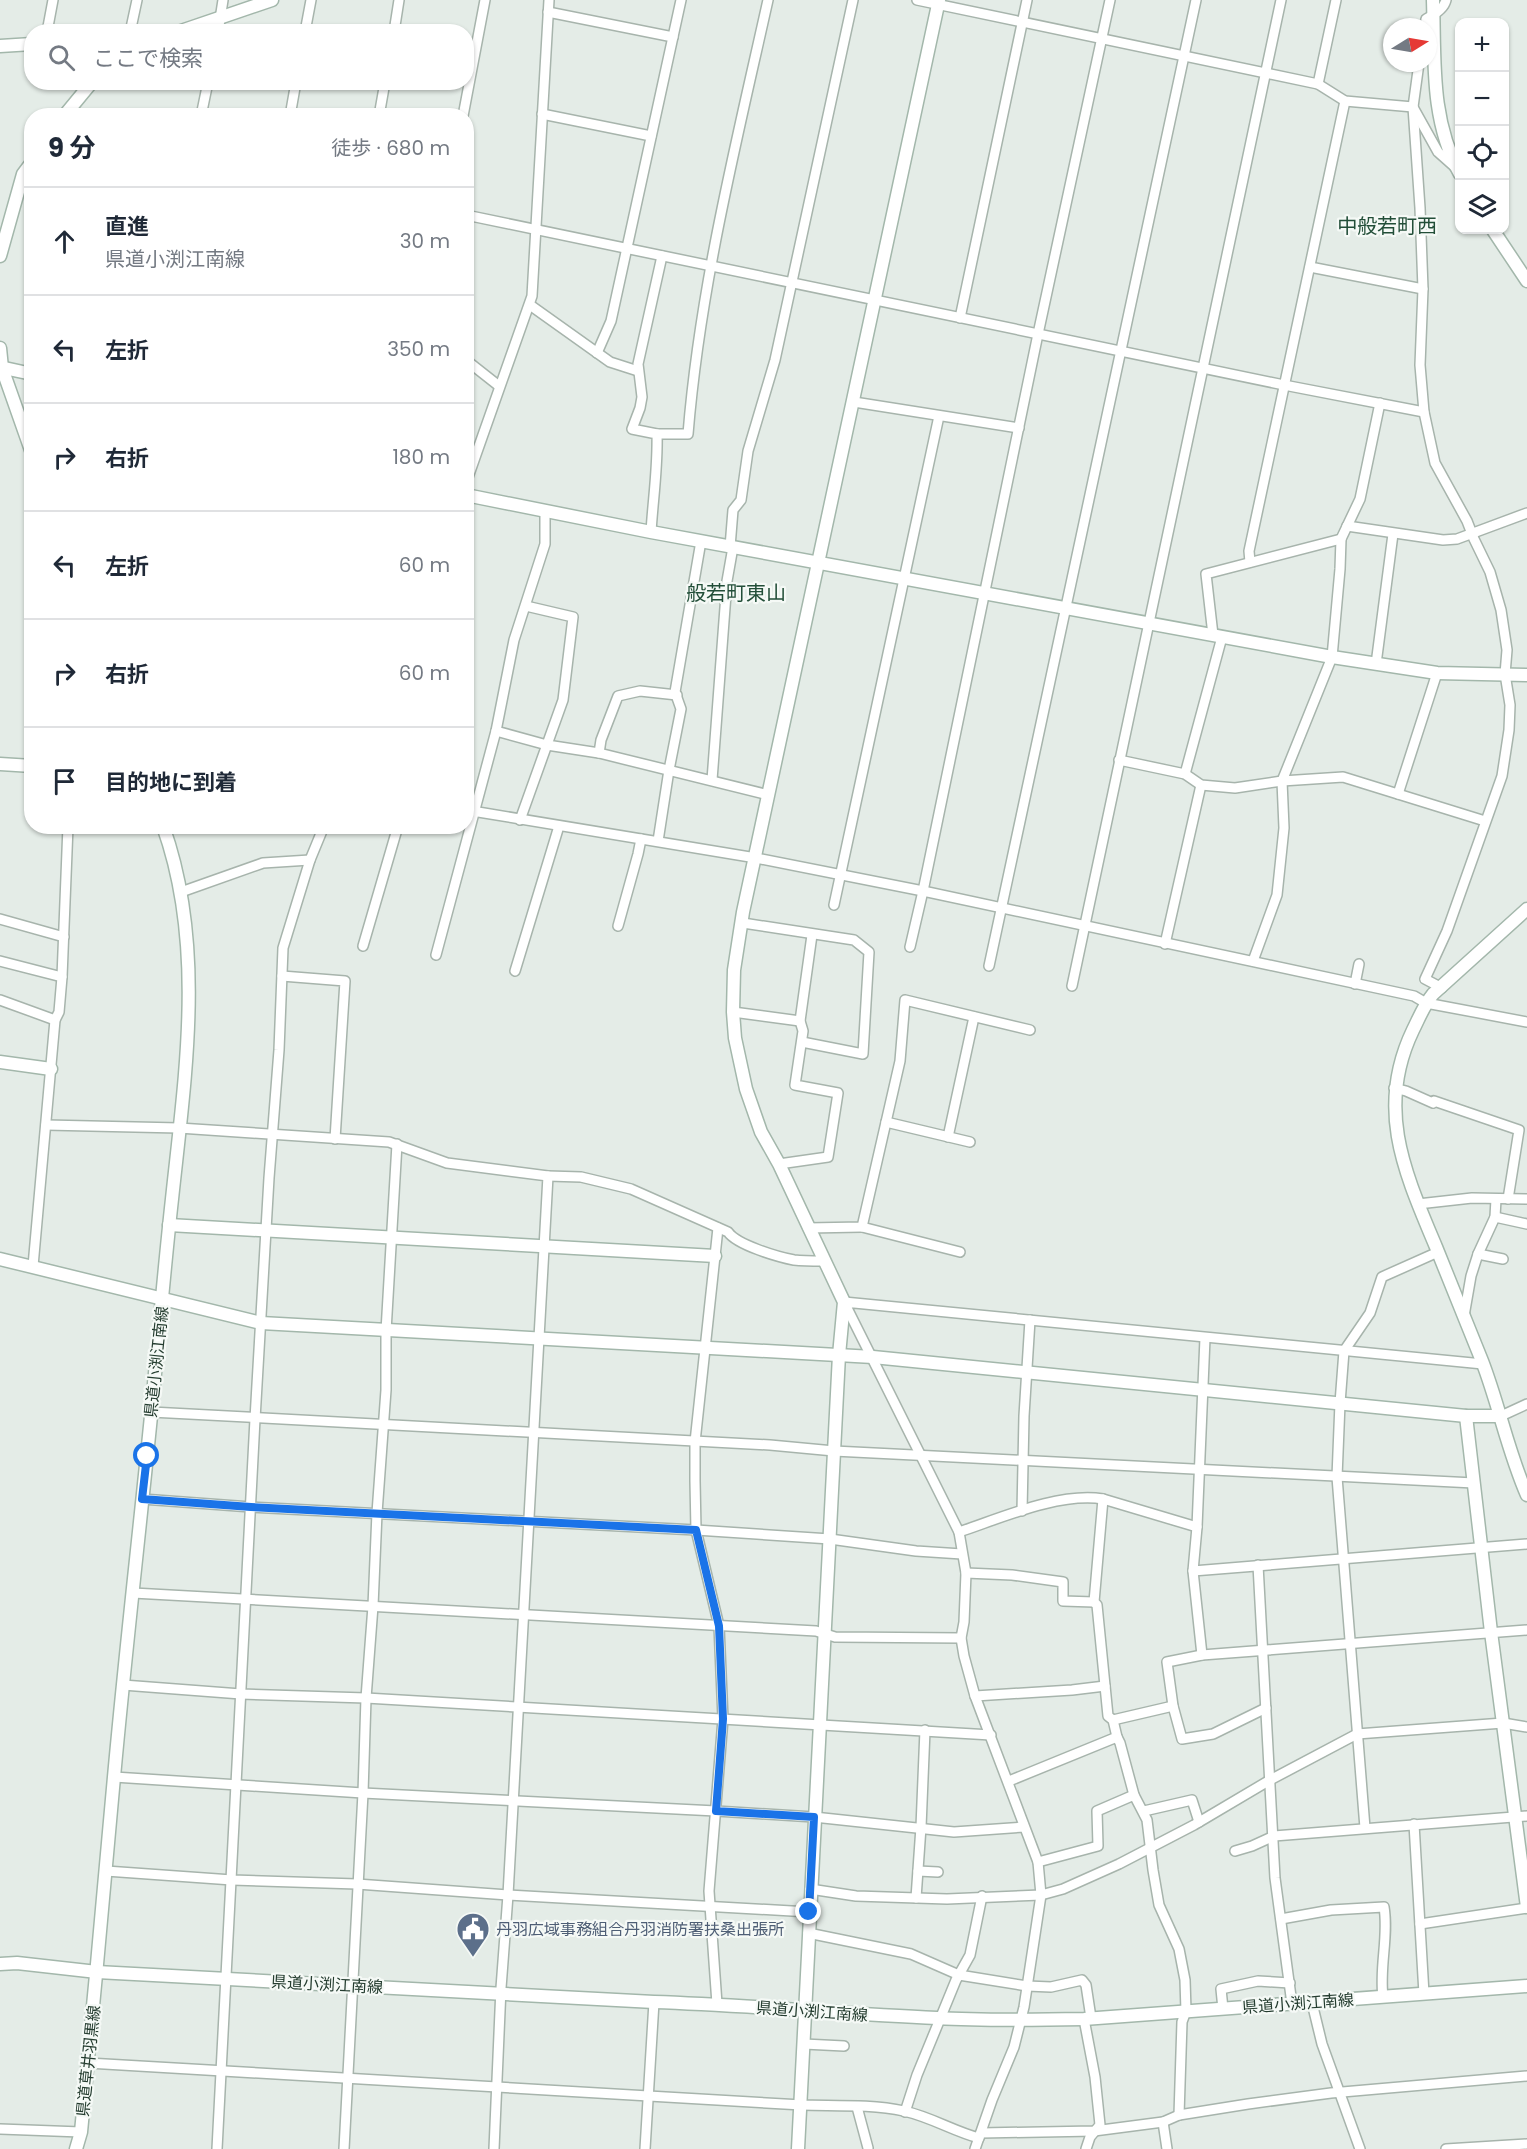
<!DOCTYPE html>
<html lang="ja">
<head>
<meta charset="utf-8">
<style>
	:root { --surface:#fff; --page:#f6f6f7; --text:#1f2937; --muted:#747a83; --line:#e0e1e3 }
	body { margin:0; font-family:Poppins,"Noto Sans JP",sans-serif; background:var(--page); color:var(--text) }
	.controls { position:absolute; right:18px; top:18px; display:grid; overflow:hidden; border-radius:12px; box-shadow:0 2px 4px #0004 }
	.controls button { width:54px; height:54px; display:grid; place-items:center; padding:0; border:0; border-bottom:2px solid var(--line); background:var(--surface); color:var(--text); font:30px sans-serif }
	.compass { position:absolute; left:1383px; top:18px; width:54px; height:54px; border-radius:50%; background:var(--surface); box-shadow:0 2px 4px #0004; rotate:79deg }
	.stop { position:absolute; width:18px; height:18px; margin:-14px; border:4px solid #1a73e8; border-radius:50%; background:#fff }
	.stop.end { background:#1a73e8; border-color:#fff; box-shadow:0 2px 6px #0008 }
	.list { margin:0; padding:0; list-style:none }
	h2 { display:flex; justify-content:space-between; align-items:center; height:78px; margin:0; padding:0 24px; font-size:26px }
	h2 small { font-size:20px; font-weight:400; color:var(--muted) }
	.list li { display:grid; grid-template-columns:39px 1fr auto; gap:18px; align-items:center; box-sizing:border-box; height:108px; padding:0 24px; border-top:2px solid var(--line) }
	.list b { display:block; font-size:22px; white-space:nowrap }
	.list p { margin:0; font-size:20px; white-space:nowrap; color:var(--muted) }
	.list em { font-size:20px; font-style:normal; color:var(--muted) }
	.icon { flex:none; width:33px; height:33px; fill:none; stroke:currentColor; stroke-width:2; stroke-linecap:round; stroke-linejoin:round }
	.map { position:relative; flex:none; width:1527px; height:2149px; overflow:hidden }
	.search { position:absolute; background:var(--surface); box-shadow:0 2px 4px #0004; left:24px; top:24px; width:450px; height:66px; display:flex; align-items:center; gap:15px; box-sizing:border-box; padding:0 21px; border-radius:24px; color:var(--muted); font-size:22px }
	.panel { position:absolute; background:var(--surface); box-shadow:0 2px 4px #0004; left:24px; top:108px; width:450px; height:726px; border-radius:24px }
	.map>svg:first-child { display:block }
	.lines { fill:none; stroke-linecap:round; stroke-linejoin:round }
	.street-casing { stroke:#a7b4ac; stroke-width:12 }
	.secondary-casing { stroke:#a3b7ab; stroke-width:15 }
	.street { stroke:#fff; stroke-width:9 }
	.secondary { stroke:#fff; stroke-width:12 }
	.route { stroke:#1a73e8; stroke-width:8 }
	.labels { text-anchor:middle; stroke-width:4.5; stroke-linejoin:round; paint-order:stroke }
	.street-label { font-size:16px; fill:#253d30; stroke:#f5f9f6 }
	.service-label { font-size:16px; fill:#4e5e75; stroke:#f5f9f6; text-anchor:start }
	.quarter-label { font-size:20px; fill:#224e38; stroke:#f5f9f6 }
</style>
</head>
<body>
<div class="map">
<svg width="1527" height="2149" viewBox="0 0 1527 2149">
	<rect width="100%" height="100%" fill="#e4ece7"/>
	<g class="lines">
		<!-- street casing -->
		<g class="street-casing">
			<g id="street">
				<path d="M917,0L1318,84L1345,101L1413,107"/>
				<path d="M548,12L673,37"/>
				<path d="M1425,27L1426,19C1434,15 1444,9 1446,0"/>
				<path d="M47,32L53,0"/>
				<path d="M133,32L131,28L137,0"/>
				<path d="M218,32L223,0"/>
				<path d="M305,32L311,0"/>
				<path d="M394,32L399,0"/>
				<path d="M1419,63L1413,107L1420,208L1423,289L1420,365L1424,412L1435,463L1467,521L1474,539L1490,572L1501,610L1507,650L1505,674L1510,705L1509,730L1502,776L1447,931L1425,979L1442,988"/>
				<path d="M1318,84L1336,0"/>
				<path d="M1414,109L1438,152L1456,168"/>
				<path d="M542,114L651,136"/>
				<path d="M201,116L208,82"/>
				<path d="M290,116L296,82"/>
				<path d="M379,116L385,82"/>
				<path d="M463,116L485,0"/>
				<path d="M466,215L1284,385L1424,412"/>
				<path d="M1310,267L1423,289"/>
				<path d="M530,305L610,362L638,371"/>
				<path d="M960,318L1027,0"/>
				<path d="M597,353L611,321L681,0"/>
				<path d="M466,360L499,386"/>
				<path d="M854,402L1019,428"/>
				<path d="M657,434H688C700,287 736,144 768,0"/>
				<path d="M466,483L532,296L549,0"/>
				<path d="M1347,526L1443,540L1457,539L1527,513"/>
				<path d="M651,532C653,499 658,467 657,434L632,429L640,408L642,397L638,364L662,256"/>
				<path d="M730,547L733,510L741,500L748,451L775,360L853,0"/>
				<path d="M1250,562L1249,551L1345,101"/>
				<path d="M1213,635L1206,574L1341,539"/>
				<path d="M1376,664L1393,534"/>
				<path d="M496,731L547,745L599,753L769,795"/>
				<path d="M599,753L601,740L618,696L640,691L677,695"/>
				<path d="M1119,760L1185,774L1201,785L1235,788L1282,781L1343,777L1485,821"/>
				<path d="M1185,774L1222,637"/>
				<path d="M712,780L727,581L733,547"/>
				<path d="M1398,794L1437,673"/>
				<path d="M466,810L756,858L923,891L1414,996L1426,1003L1527,1022"/>
				<path d="M520,820L563,700L573,617L526,606"/>
				<path d="M658,841L669,770L681,709L675,692L701,541"/>
				<path d="M181,892L263,863L310,860"/>
				<path d="M834,905L939,416"/>
				<path d="M0,919L64,937"/>
				<path d="M743,923L854,940L869,952L863,1054L802,1042"/>
				<path d="M618,926L638,854L641,839"/>
				<path d="M1165,944L1201,785"/>
				<path d="M363,946L398,826"/>
				<path d="M910,947L923,891L1038,334L1110,0"/>
				<path d="M436,955L496,731L514,640L545,544V511"/>
				<path d="M0,961L62,977"/>
				<path d="M1253,961L1277,895L1284,828L1282,781L1332,657L1340,569L1341,539L1360,499L1380,403"/>
				<path d="M989,966L1196,0"/>
				<path d="M515,971L559,826"/>
				<path d="M282,976L345,981L335,1139"/>
				<path d="M1355,984L1359,964"/>
				<path d="M1072,986L1281,0"/>
				<path d="M0,1000L55,1020"/>
				<path d="M733,1012L800,1021"/>
				<path d="M1394,1088L1406,1091L1433,1103L1434,1101L1519,1130L1508,1199"/>
				<path d="M886,1122L970,1142"/>
				<path d="M46,1125L179,1128L389,1142L447,1163L548,1176L508,1895L501,1988L494,2149"/>
				<path d="M948,1137L974,1017"/>
				<path d="M779,1164L828,1157L838,1093L795,1085L803,1031L800,1021L812,935"/>
				<path d="M548,1176L581,1177L631,1189L728,1232C737,1245 778,1257 794,1260C803,1261 813,1261 823,1261"/>
				<path d="M1418,1204L1472,1198L1527,1199"/>
				<path d="M1495,1217L1527,1224"/>
				<path d="M862,1227L960,1252"/>
				<path d="M808,1228L862,1227L900,1061L905,1000L1030,1030"/>
				<path d="M1478,1254L1503,1259"/>
				<path d="M33,1266L55,1020L59,1012L62,977L68,826"/>
				<path d="M1464,1316L1471,1276L1478,1254L1495,1217L1496,1199"/>
				<path d="M151,1412L770,1445L834,1451L1474,1483"/>
				<path d="M1501,1416L1527,1404"/>
				<path d="M142,1499L251,1507L696,1530L830,1539L916,1551L962,1554"/>
				<path d="M1022,1511L1024,1416L1030,1320"/>
				<path d="M959,1532C1001,1518 1059,1492 1103,1499L1197,1527"/>
				<path d="M1258,1565L1275,1878L1292,2004"/>
				<path d="M1193,1571L1527,1544"/>
				<path d="M966,1573L1012,1575L1063,1582V1601L1094,1602"/>
				<path d="M133,1593L816,1631L835,1637L961,1638"/>
				<path d="M1202,1655L1193,1571L1197,1527L1205,1338"/>
				<path d="M123,1685L241,1694L366,1698L991,1735"/>
				<path d="M975,1696L1072,1690L1105,1686"/>
				<path d="M1266,1708L1213,1734L1182,1739L1173,1706L1167,1662L1202,1655L1527,1630"/>
				<path d="M1113,1720L1173,1706"/>
				<path d="M1117,1737L1120,1743L1134,1795L1147,1820L1153,1870L1159,1905L1179,1949L1185,1980L1186,2011L1182,2022L1179,2115"/>
				<path d="M114,1777L363,1793L716,1811L814,1817L954,1832L1024,1827"/>
				<path d="M1009,1781L1117,1737L1113,1720L1108,1716L1097,1605L1094,1602L1103,1499"/>
				<path d="M1144,1811L1192,1800L1199,1822"/>
				<path d="M1414,1824L1424,1994"/>
				<path d="M1365,1828L1337,1477L1340,1403L1344,1351L1370,1313L1382,1277L1438,1252"/>
				<path d="M1235,1851L1252,1846L1274,1836L1527,1816"/>
				<path d="M1038,1862L1098,1846L1097,1811L1134,1795"/>
				<path d="M106,1871L232,1880L357,1884L508,1895L809,1912"/>
				<path d="M918,1871L938,1872"/>
				<path d="M810,1889L856,1896L947,1899L1041,1895L1063,1889L1119,1864L1194,1825L1270,1780L1357,1734L1503,1723L1527,1727"/>
				<path d="M916,1898L921,1827L925,1730"/>
				<path d="M1281,1919L1331,1910L1384,1907C1389,1936 1379,1967 1383,1997"/>
				<path d="M1420,1924L1527,1908"/>
				<path d="M808,1933L911,1954L959,1975L1027,1986L1051,1987L1082,1980L1086,1985L1091,2018"/>
				<path d="M1312,2003L1322,2044L1360,2149"/>
				<path d="M717,2004L709,1891L723,1719L719,1626L696,1530L695,1481V1442L718,1228"/>
				<path d="M1223,2009L1221,1989L1258,1981L1290,1983"/>
				<path d="M1084,2019L1095,2077L1100,2125L1090,2137L1086,2149"/>
				<path d="M804,2044L844,2046"/>
				<path d="M88,2063L802,2105C835,2106 871,2104 904,2111C931,2117 953,2131 979,2138"/>
				<path d="M857,2107L868,2148"/>
				<path d="M905,2112L917,2075L956,1980L970,1955L982,1896"/>
				<path d="M1163,2122L1167,2149"/>
				<path d="M0,2129L81,2132"/>
				<path d="M981,2133L1094,2131L1163,2122L1179,2115L1248,2104L1331,2093L1527,2076"/>
				<path d="M217,2149L255,1419L269,1178L279,1050L283,948L310,860L324,826"/>
				<path d="M344,2149L363,1793L366,1698L373,1606L377,1513L386,1390V1331L397,1144"/>
				<path d="M645,2149L654,2002"/>
				<path d="M975,2149L992,2100L1014,2047L1024,2007L1041,1895L1038,1862L975,1696L964,1656L961,1638L964,1622L966,1573L959,1532L844,1302L1483,1364"/>
				<path d="M1446,2149L1527,2144"/>
			</g>
		</g>
		<!-- secondary casing -->
		<g class="secondary-casing">
			<g id="secondary">
				<path d="M1433,0C1435,60 1430,119 1460,174"/>
				<path d="M178,32L272,0"/>
				<path d="M0,46L32,44"/>
				<path d="M64,116L92,82"/>
				<path d="M1493,230L1527,281"/>
				<path d="M0,256L23,174L32,162"/>
				<path d="M0,348L2,368L32,453"/>
				<path d="M0,367L32,374"/>
				<path d="M466,495L651,532L1332,657L1437,673L1527,675"/>
				<path d="M0,764L32,766"/>
				<path d="M1527,909L1433,994C1424,1005 1419,1018 1413,1030C1375,1109 1405,1173 1436,1247C1451,1285 1467,1323 1482,1361C1499,1405 1508,1452 1527,1495"/>
				<path d="M0,1062L51,1069"/>
				<path d="M169,1225L715,1256"/>
				<path d="M0,1259L261,1323L873,1357L1466,1416H1501"/>
				<path d="M1466,1416L1491,1632L1527,1907"/>
				<path d="M0,1964L17,1963L97,1972L654,2002C748,2005 843,2014 937,2018C986,2021 1035,2020 1084,2019L1527,1986"/>
				<path d="M76,2149L81,2132C93,2014 103,1895 114,1777C125,1656 139,1536 151,1416C158,1343 164,1271 172,1199C185,1076 206,946 163,826"/>
				<path d="M798,2149L839,1355L844,1302L779,1164L761,1132L746,1089L735,1038L733,1012L734,970L743,912L939,0"/>
			</g>
		</g>
		<!-- street -->
		<use href="#street" class="street"/>
		<!-- secondary -->
		<use href="#secondary" class="secondary"/>
	</g>
	<g class="lines">
		<!-- route -->
		<path class="route" d="M147,1456L142,1499L251,1507L696,1530L719,1626L723,1719L716,1811L814,1817L809,1912"/>
	</g>
	<!-- icons -->
	<defs>
		<g id="civic-pin" transform="scale(1.725)"><path d="M0 17L-7.5 6A9.5 9.5 0 1 1 7.5 6Z" fill="#5c6f8a" stroke="#f5f9f6"/><path d="M-.6-6.5H3V-4.5H.6V-3L4-1V1h2V6H-6V1h2V-1L-.6-3ZM-1.2 2.5V6h2.4V2.5Z" fill="#fff"/></g>
	</defs>
	<g fill-rule="evenodd">
		<use href="#civic-pin" x="473" y="1929"/>
	</g>
	<g class="labels">
		<!-- street labels -->
		<g class="street-label">
			<text transform="translate(156 1362) rotate(-84)" y="6">県道小渕江南線</text>
			<text transform="translate(327 1984) rotate(3)" y="6">県道小渕江南線</text>
			<text transform="translate(1298 2003) rotate(-4)" y="6">県道小渕江南線</text>
			<text transform="translate(812 2011) rotate(4)" y="6">県道小渕江南線</text>
			<text transform="translate(88 2061) rotate(-84)" y="6">県道草井羽黒線</text>
		</g>
		<!-- service labels -->
		<g class="service-label">
			<text x="496" y="1935">丹羽広域事務組合丹羽消防署扶桑出張所</text>
		</g>
		<!-- quarter labels -->
		<g class="quarter-label">
			<text x="1387" y="233">中般若町西</text>
			<text x="736" y="600">般若町東山</text>
		</g>
	</g>
</svg>
<div class="controls">
<button>+</button>
<button>−</button>
<button><svg class="icon" aria-label="locate" viewBox="0 0 24 24"><circle cx="12" cy="12" r="6"/><path d="M12 2v4M12 18v4M2 12h4M18 12h4"/></svg></button>
<button><svg class="icon" aria-label="layers" viewBox="0 0 24 24"><path d="M12 4l9 5-9 5-9-5zM3 14l9 5 9-5"/></svg></button>
</div>
<svg class="compass" viewBox="-18 -18 36 36"><path d="M0-13l5 13h-10z" fill="#e53935"/><path d="M0 13l5-13h-10z" fill="#747a83"/></svg>
<div class="stop" style="left:147px;top:1456px"></div>
<div class="stop end" style="left:809px;top:1912px"></div>
<div class="search"><svg class="icon" aria-label="search" viewBox="0 0 24 24"><circle cx="10" cy="10" r="6"/><path d="M15 15l6 6"/></svg>ここで検索</div>
<section class="panel">
<h2>9 分<small>徒歩 · 680 m</small></h2>
<ul class="list">
<li><svg class="icon" aria-label="ahead" viewBox="0 0 24 24"><path d="M12 20V5M6 11l6-6 6 6"/></svg><div><b>直進</b><p>県道小渕江南線</p></div><em>30 m</em></li>
<li><svg class="icon" aria-label="left" viewBox="0 0 24 24"><path d="M17 20v-9H6M10 6l-5 5 5 5"/></svg><div><b>左折</b></div><em>350 m</em></li>
<li><svg class="icon" aria-label="right" viewBox="0 0 24 24"><path d="M7 20v-9h11M14 6l5 5-5 5"/></svg><div><b>右折</b></div><em>180 m</em></li>
<li><svg class="icon" aria-label="left" viewBox="0 0 24 24"><path d="M17 20v-9H6M10 6l-5 5 5 5"/></svg><div><b>左折</b></div><em>60 m</em></li>
<li><svg class="icon" aria-label="right" viewBox="0 0 24 24"><path d="M7 20v-9h11M14 6l5 5-5 5"/></svg><div><b>右折</b></div><em>60 m</em></li>
<li><svg class="icon" aria-label="arrive" viewBox="0 0 24 24"><path d="M6 21V4h12l-3 4 3 4H6"/></svg><div><b>目的地に到着</b></div></li>
</ul>
</section>
</div>
</body>
</html>
